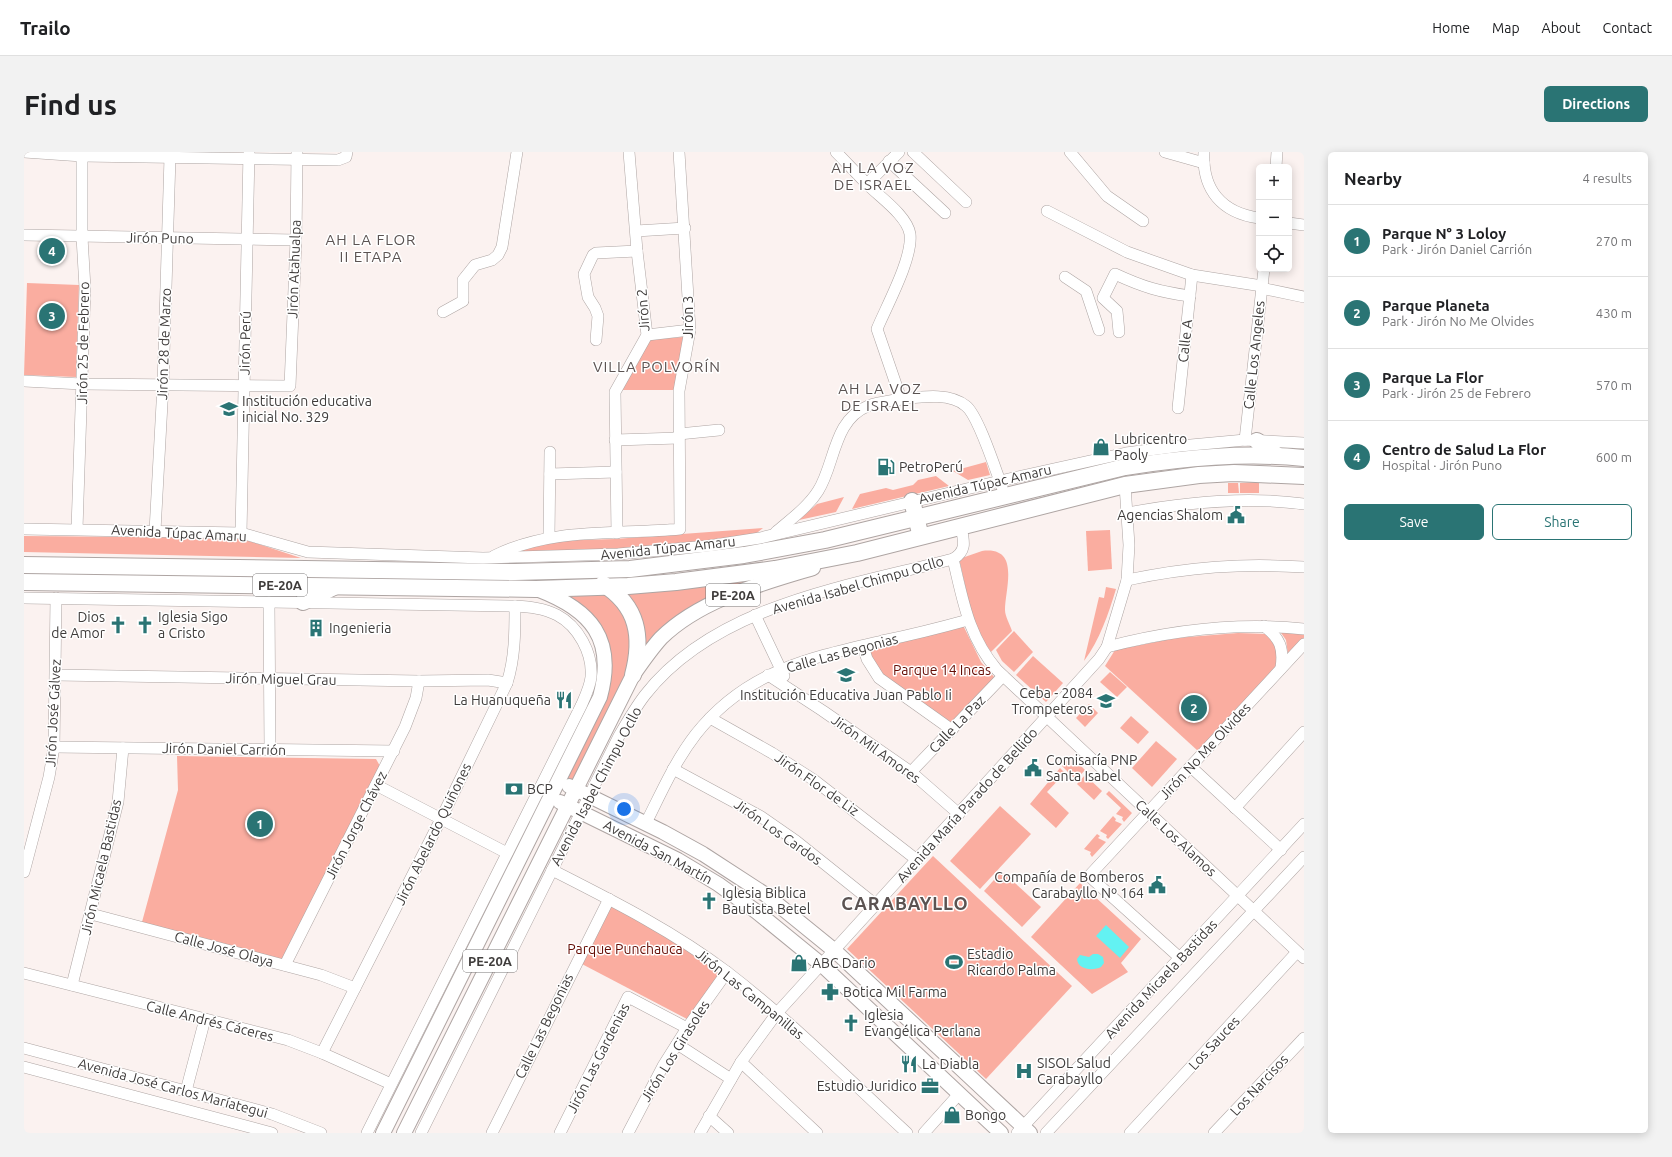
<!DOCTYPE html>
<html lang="en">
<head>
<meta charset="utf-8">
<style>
	:root { --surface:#fff; --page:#f2f2f2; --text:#202124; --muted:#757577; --line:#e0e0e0; --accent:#2a7474 }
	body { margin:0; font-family:Ubuntu,sans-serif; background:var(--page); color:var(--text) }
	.controls { position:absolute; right:12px; top:12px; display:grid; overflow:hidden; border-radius:6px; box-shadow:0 2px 10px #0003 }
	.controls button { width:36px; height:36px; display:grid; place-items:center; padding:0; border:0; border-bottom:1px solid var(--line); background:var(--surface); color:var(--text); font:20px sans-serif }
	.you { position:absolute; left:600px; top:657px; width:14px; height:14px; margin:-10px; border:3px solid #fff; border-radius:50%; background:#1a73e8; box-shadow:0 0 0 6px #1a73e833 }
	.badge { display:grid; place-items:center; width:26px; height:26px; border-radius:50%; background:var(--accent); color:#fff; font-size:13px; font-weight:700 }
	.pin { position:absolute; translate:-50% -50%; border:2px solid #fff; box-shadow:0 1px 4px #0006 }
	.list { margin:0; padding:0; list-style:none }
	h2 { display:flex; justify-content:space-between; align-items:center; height:52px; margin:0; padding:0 16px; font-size:17px }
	h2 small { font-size:13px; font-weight:400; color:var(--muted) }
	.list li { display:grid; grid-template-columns:26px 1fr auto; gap:12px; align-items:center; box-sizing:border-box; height:72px; padding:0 16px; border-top:1px solid var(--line) }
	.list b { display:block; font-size:15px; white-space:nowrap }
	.list p { margin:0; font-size:13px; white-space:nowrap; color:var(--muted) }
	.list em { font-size:13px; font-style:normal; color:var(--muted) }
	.actions { display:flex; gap:8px; padding:12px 16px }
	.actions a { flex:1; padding:9px 0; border:1px solid var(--accent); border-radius:6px; text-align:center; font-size:14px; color:var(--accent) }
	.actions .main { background:var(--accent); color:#fff }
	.icon { flex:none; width:22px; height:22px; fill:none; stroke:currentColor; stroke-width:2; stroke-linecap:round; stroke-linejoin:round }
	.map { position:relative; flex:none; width:1280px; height:981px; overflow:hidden; border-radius:6px }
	header { display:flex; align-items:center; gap:24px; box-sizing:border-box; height:56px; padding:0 20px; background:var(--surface); border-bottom:1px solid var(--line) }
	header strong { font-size:19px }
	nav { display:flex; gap:22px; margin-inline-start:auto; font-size:14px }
	.intro { display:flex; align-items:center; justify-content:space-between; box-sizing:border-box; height:96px; padding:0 24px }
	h1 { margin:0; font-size:28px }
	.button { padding:10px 18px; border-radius:6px; background:var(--accent); color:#fff; font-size:14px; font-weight:700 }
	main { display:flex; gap:24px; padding:0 24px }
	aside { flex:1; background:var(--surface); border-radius:6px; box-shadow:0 2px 10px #0003 }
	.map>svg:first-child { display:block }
	.green { fill:#faada0 }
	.water { fill:#63f2f2 }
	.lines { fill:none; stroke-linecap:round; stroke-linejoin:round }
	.minor-casing { stroke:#aea5a3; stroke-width:12 }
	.major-casing { stroke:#aea5a3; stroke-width:16 }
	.highway-casing { stroke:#aea5a3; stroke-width:18 }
	.minor { stroke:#fff; stroke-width:11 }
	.major { stroke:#fff; stroke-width:14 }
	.highway { stroke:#fff; stroke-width:16 }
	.labels { text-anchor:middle; stroke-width:3; stroke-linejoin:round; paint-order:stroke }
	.shield { fill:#fff; stroke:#797676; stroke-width:1 }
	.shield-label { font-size:13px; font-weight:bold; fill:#3f3c3b }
	.street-label { font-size:14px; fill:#3f3c3b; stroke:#fff }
	.poi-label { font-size:14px; fill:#3f3c3b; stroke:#fff; text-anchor:start }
	.park-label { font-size:14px; fill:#650d05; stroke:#fff }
	.neighbourhood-label { font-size:15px; letter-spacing:1px; fill:#5b5352; stroke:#fff }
	.district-label { font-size:18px; font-weight:bold; letter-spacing:1px; fill:#5b5352; stroke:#fff }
</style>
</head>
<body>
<header>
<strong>Trailo</strong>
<nav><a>Home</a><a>Map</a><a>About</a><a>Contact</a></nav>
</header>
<div class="intro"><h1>Find us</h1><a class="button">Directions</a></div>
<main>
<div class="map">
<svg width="1280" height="981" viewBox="0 0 1280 981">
	<rect width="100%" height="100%" fill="#fbf2f0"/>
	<!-- green -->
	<g class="green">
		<path d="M3,131L55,133L52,225L0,223Z"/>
		<path d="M660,185L650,238H595L626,187Z"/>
		<path d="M962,310L966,323L944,328L929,319Z"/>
		<path d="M912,324L925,334L828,357L836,342L862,336L869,338L889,333L894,328Z"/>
		<path d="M1235,330V341H1216V331Z"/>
		<path d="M1204,331H1214L1215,341H1204Z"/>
		<path d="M820,345L812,360L775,368L793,352Z"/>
		<path d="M739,376L729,384L570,400L491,399L524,389L591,387Z"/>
		<path d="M1086,378L1088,417L1064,419L1062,379Z"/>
		<path d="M0,384L216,386L277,406L0,400Z"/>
		<path d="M958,399C997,394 981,437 981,458C981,464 986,473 988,479L967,500C947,473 943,439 935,407Z"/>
		<path d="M741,421L705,439L619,502L597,439Z"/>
		<path d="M1082,435L1092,437C1084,463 1076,487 1060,509L1075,445L1080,446Z"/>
		<path d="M583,440L591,448L605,471L607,512L550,631L541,627C575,558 627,496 540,442Z"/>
		<path d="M939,473L957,510L971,526L928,571L858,522L851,515L844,497Z"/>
		<path d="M1255,478L1280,480V486L1264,503L1262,488Z"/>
		<path d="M990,479L1009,500L990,520L978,509L972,498Z"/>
		<path d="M1214,481L1243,482L1254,497L1252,514L1174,599L1081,514L1091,498L1152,486Z"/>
		<path d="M1009,504L1039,531L1022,550L992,523Z"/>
		<path d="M1086,520L1103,535L1093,545L1076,530Z"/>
		<path d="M1065,552L1074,561L1061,575L1052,566Z"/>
		<path d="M1107,564L1125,580L1114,592L1096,576Z"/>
		<path d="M1132,589L1153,607L1128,635L1108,616Z"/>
		<path d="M153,604L352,607L356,614L258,808L118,770L154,638Z"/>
		<path d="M1047,604L1061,618L1052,628L1038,614Z"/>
		<path d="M1036,616L1041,621L1023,640L1045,661L1032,676L1006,652Z"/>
		<path d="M1061,623L1078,639L1070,648L1053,632Z"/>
		<path d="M1085,639L1108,661L1100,670L1098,667L1099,665L1092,662L1097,656L1082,642Z"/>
		<path d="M976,654L1007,682L956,737L926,709Z"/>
		<path d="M1089,664L1092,667L1091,669L1098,672L1084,687L1082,685L1083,683L1076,679Z"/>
		<path d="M1073,682L1076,684L1074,686L1082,690L1068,705L1066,702L1067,700L1060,697Z"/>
		<path d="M909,704L1048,834L962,927L823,797Z"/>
		<path d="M978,719L1017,755L998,775L960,739Z"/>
		<path d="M1056,731L1117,787L1097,811L1104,820L1068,842L1007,785Z"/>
		<path d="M586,753L645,785L697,821L663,867L556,811Z"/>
	</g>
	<!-- water -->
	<g class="water">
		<path d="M1082,773L1105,795L1096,806L1072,784Z"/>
		<path d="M1069,802H1074L1079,805L1080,811L1077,815C1069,819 1054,818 1053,807L1056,803L1065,805Z"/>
	</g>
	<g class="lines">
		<!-- minor casing -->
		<g class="minor-casing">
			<g id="minor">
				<path d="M0,0L58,4L314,8L322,5L323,0"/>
				<path d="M812,0C822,10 832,21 842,31C854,44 883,63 886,82C889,106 863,153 853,177L877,247C896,245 926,240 942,254C954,263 972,319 978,335"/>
				<path d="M889,0L942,50"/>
				<path d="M1046,0L1083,44L1119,69"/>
				<path d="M1141,0L1180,11"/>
				<path d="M1180,0C1178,38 1198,61 1235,66"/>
				<path d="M865,9L921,61"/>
				<path d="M1252,15L1253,0"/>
				<path d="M843,32L875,0"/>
				<path d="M1023,59L1103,100L1168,123L1238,134"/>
				<path d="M1265,71L1280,73"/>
				<path d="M612,79L661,76"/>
				<path d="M0,83L272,88"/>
				<path d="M1041,125L1062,139L1075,178"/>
				<path d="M1237,136L1280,145"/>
				<path d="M419,160L439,149V128L451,113L468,108L474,103L478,95L493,0"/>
				<path d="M1095,180L1093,159L1079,146L1091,122C1119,135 1136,140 1166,144"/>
				<path d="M623,183L666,178"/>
				<path d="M572,188L574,164L571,156L564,145L560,122L569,103L572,101L613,99"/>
				<path d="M0,229L58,232L266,234L272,88L273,0"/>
				<path d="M1154,256L1168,123"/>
				<path d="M655,282L695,278"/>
				<path d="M591,288L655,286"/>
				<path d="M1221,288L1240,117"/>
				<path d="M526,322L592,320"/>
				<path d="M1104,361C1162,350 1221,344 1280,352"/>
				<path d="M0,377L217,381L284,400L459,406L594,402L684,394L736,386L976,329L1102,301L1156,294L1221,288L1280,291"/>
				<path d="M53,377L61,136L58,85V4"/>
				<path d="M131,379L139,233L146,5"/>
				<path d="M752,380C766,368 784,355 794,339C811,313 809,268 844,254C854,250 866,249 877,247"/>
				<path d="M217,381L225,0"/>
				<path d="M593,381L591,240L623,183L613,99L605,0"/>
				<path d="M525,385L526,300"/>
				<path d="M470,404C527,375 594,383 656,377L655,239L666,178L655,0"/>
				<path d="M929,407C939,448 944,484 973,518L1280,806"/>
				<path d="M1103,428C1165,415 1217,411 1280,415"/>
				<path d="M0,446L491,454C505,455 520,456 533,463C554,474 569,501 567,525C566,535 561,545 557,554L343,981"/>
				<path d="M245,450L246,598"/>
				<path d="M731,463L760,524"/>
				<path d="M1240,474C1256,486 1260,496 1257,516"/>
				<path d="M839,494L843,507L855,526L928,578"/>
				<path d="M1083,495C1148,478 1213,470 1280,477"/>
				<path d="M32,523L395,529L464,528L483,531"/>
				<path d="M744,523L799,559L887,620L935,662"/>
				<path d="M686,566L748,601L790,628L893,708"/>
				<path d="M30,595L370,599"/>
				<path d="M1167,615L1257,698"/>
				<path d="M649,617L736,664L772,689L852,753"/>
				<path d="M887,620L979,524"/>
				<path d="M352,633L483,701"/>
				<path d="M1211,656L1280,580"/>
				<path d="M622,671C637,641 651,609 672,582C722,519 785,506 858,489C887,483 915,476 944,468"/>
				<path d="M528,718C589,749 649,779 703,820C767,869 824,927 883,981"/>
				<path d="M0,720L25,625L30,595L32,446"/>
				<path d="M67,762L297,823L331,836"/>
				<path d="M1156,806L1065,724L1280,492"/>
				<path d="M261,813L381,575L392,546L395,529"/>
				<path d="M0,821L264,888L298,901L367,932"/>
				<path d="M48,833L94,650L99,596"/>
				<path d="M653,892L707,927"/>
				<path d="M0,896L248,962L297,981"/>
				<path d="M298,901L417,667L483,531C491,506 491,480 491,454"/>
				<path d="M717,910L793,981"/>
				<path d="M0,915L248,981"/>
				<path d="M162,939L181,867"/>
				<path d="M685,964L704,981"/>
				<path d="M397,981L595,584C603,570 611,556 621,543C691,453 825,434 929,407C943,399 940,389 937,375"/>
				<path d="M468,981L585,747"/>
				<path d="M536,981L604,845L663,876"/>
				<path d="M604,981L639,914L663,876L703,820"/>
				<path d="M676,981L717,910L753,861L1075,507L1083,495L1103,428L1105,393L1101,333"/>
				<path d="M900,981L935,942"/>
				<path d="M993,981L1280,672"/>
				<path d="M1022,981L1280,705"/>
				<path d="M1106,981L1273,800"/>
				<path d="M1190,981L1280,886"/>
			</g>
		</g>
		<!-- major casing -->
		<g class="major-casing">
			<g id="major">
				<path d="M545,634L639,680L679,702L742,743L811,799L1006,981"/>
				<path d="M536,650L654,708L694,732L733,760L798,813L977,981"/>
				<path d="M359,981L576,545C592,487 567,458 515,438"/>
				<path d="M380,981L609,523C618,510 627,497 637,486C677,447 737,432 789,416"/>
			</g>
		</g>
		<!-- highway casing -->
		<g class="highway-casing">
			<g id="highway">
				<path d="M1233,289L1254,304"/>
				<path d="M888,349L895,377"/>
				<path d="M0,413L491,420L606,417L720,403L801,388L1101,315C1160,306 1220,300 1280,306"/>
				<path d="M0,430L512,437L604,434L652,430L751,417L833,401L1101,333L1175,323L1210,321L1280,324"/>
				<path d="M579,432C614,454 619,485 609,523"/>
				<path d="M279,450L310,435"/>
			</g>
		</g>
		<!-- minor -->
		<use href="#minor" class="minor"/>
		<!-- major -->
		<use href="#major" class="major"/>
		<!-- highway -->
		<use href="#highway" class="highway"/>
	</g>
	<!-- icons -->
	<defs>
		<g id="school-bare" transform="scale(1.38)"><path d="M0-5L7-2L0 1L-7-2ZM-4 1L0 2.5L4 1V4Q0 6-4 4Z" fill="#2a7474" stroke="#fff" stroke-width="2.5" paint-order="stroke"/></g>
		<g id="shop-bare" transform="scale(1.38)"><path d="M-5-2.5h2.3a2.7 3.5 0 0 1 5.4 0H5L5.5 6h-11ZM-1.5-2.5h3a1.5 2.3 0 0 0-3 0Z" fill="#2a7474" stroke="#fff" stroke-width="2.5" paint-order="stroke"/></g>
		<g id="fuel-bare" transform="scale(1.38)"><path d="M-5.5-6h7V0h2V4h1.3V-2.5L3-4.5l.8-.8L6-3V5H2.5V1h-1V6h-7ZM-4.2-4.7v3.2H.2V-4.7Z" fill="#2a7474" stroke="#fff" stroke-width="2.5" paint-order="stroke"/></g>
		<g id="civic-bare" transform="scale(1.38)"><path d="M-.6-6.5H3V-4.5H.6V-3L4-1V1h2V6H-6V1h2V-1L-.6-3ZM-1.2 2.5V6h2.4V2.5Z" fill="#2a7474" stroke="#fff" stroke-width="2.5" paint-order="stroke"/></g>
		<g id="church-bare" transform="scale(1.38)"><path d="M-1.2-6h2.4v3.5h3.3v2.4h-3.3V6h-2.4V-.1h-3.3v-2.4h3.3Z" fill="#2a7474" stroke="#fff" stroke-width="2.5" paint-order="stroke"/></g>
		<g id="building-bare" transform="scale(1.38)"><path d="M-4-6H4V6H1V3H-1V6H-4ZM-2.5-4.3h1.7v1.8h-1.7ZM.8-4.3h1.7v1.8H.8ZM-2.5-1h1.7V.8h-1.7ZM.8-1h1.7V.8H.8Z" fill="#2a7474" stroke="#fff" stroke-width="2.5" paint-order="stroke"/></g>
		<g id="restaurant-bare" transform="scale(1.38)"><path d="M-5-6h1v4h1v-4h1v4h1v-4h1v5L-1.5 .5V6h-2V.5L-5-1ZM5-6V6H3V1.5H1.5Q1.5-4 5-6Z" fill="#2a7474" stroke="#fff" stroke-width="2.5" paint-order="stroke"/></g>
		<g id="bank-bare" transform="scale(1.38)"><path d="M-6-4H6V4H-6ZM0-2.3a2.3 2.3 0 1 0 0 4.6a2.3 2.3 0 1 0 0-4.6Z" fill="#2a7474" stroke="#fff" stroke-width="2.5" paint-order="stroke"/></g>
		<g id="stadium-bare" transform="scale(1.38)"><path d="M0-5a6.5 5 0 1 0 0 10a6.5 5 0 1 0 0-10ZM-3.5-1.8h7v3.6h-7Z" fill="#2a7474" stroke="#fff" stroke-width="2.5" paint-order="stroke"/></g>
		<g id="pharmacy-bare" transform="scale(1.38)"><path d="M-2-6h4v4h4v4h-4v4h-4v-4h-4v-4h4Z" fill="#2a7474" stroke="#fff" stroke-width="2.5" paint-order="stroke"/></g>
		<g id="hospital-bare" transform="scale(1.38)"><path d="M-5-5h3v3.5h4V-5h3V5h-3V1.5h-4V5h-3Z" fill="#2a7474" stroke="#fff" stroke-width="2.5" paint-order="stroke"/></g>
		<g id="office-bare" transform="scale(1.38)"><path d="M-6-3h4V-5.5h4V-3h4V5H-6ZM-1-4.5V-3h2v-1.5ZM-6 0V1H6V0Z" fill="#2a7474" stroke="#fff" stroke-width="2.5" paint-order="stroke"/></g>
	</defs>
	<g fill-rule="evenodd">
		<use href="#school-bare" x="205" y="257"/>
		<use href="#shop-bare" x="1077" y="295"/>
		<use href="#fuel-bare" x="862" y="315"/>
		<use href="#civic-bare" x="1212" y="363"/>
		<use href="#church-bare" x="94" y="473"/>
		<use href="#church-bare" x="121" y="473"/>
		<use href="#building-bare" x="292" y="476"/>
		<use href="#school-bare" x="822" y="523"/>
		<use href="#restaurant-bare" x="540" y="548"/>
		<use href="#school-bare" x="1082" y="549"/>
		<use href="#civic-bare" x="1009" y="616"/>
		<use href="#bank-bare" x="490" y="637"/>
		<use href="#civic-bare" x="1133" y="733"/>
		<use href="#church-bare" x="685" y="749"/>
		<use href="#stadium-bare" x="930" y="810"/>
		<use href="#shop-bare" x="775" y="811"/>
		<use href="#pharmacy-bare" x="806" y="840"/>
		<use href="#church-bare" x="827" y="871"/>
		<use href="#restaurant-bare" x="885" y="912"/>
		<use href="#hospital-bare" x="1000" y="919"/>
		<use href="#office-bare" x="906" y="934"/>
		<use href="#shop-bare" x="928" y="963"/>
	</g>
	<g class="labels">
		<!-- shield labels -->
		<g class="shield">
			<rect x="229" y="422" width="54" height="22" rx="3"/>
			<rect x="682" y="432" width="54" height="22" rx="3"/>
			<rect x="439" y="798" width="54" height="22" rx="3"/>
		</g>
		<g class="shield-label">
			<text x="256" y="438">PE-20A</text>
			<text x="709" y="448">PE-20A</text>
			<text x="466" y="814">PE-20A</text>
		</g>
		<!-- street labels -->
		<g class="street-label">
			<text transform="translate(136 86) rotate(1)" y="5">Jirón Puno</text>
			<text transform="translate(270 117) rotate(-88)" y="5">Jirón Atahualpa</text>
			<text transform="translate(619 158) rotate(-94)" y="5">Jirón 2</text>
			<text transform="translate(664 165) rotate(-90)" y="5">Jirón 3</text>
			<text transform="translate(1161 189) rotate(-84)" y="5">Calle A</text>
			<text transform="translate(59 191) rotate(-89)" y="5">Jirón 25 de Febrero</text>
			<text transform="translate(221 191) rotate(-89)" y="5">Jirón Perú</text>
			<text transform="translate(140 192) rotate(-88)" y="5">Jirón 28 de Marzo</text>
			<text transform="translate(1230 203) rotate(-84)" y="5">Calle Los Angeles</text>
			<text transform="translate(961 332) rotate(-13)" y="5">Avenida Túpac Amaru</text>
			<text transform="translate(155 381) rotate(3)" y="5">Avenida Túpac Amaru</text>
			<text transform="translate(644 396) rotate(-6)" y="5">Avenida Túpac Amaru</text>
			<text transform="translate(834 433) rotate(-16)" y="5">Avenida Isabel Chimpu Ocllo</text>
			<text transform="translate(818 501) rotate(-15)" y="5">Calle Las Begonias</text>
			<text transform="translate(257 527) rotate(1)" y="5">Jirón Miguel Grau</text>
			<text transform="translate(29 561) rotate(-87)" y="5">Jirón José Gálvez</text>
			<text transform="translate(933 572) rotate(-46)" y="5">Calle La Paz</text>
			<text transform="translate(200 597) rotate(1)" y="5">Jirón Daniel Carrión</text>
			<text transform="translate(852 597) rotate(36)" y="5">Jirón Mil Amores</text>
			<text transform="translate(1181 599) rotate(-47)" y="5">Jirón No Me Olvides</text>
			<text transform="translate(793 632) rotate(35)" y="5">Jirón Flor de Liz</text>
			<text transform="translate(572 634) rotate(-62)" y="5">Avenida Isabel Chimpu Ocllo</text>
			<text transform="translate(943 653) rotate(-48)" y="5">Avenida María Parado de Bellido</text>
			<text transform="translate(332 673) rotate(-63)" y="5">Jirón Jorge Chávez</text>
			<text transform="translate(754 680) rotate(35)" y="5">Jirón Los Cardos</text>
			<text transform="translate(409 682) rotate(-64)" y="5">Jirón Abelardo Quiñones</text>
			<text transform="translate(1152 686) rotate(43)" y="5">Calle Los Alamos</text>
			<text transform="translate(634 700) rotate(28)" y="5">Avenida San Martín</text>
			<text transform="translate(77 715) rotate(-77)" y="5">Jirón Micaela Bastidas</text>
			<text transform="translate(200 797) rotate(15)" y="5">Calle José Olaya</text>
			<text transform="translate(1137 827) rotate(-47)" y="5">Avenida Micaela Bastidas</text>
			<text transform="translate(726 842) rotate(39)" y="5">Jirón Las Campanillas</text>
			<text transform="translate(186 869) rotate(14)" y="5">Calle Andrés Cáceres</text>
			<text transform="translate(520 874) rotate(-64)" y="5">Calle Las Begonias</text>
			<text transform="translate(1190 891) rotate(-47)" y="5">Los Sauces</text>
			<text transform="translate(651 899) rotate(-58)" y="5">Jirón Los Girasoles</text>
			<text transform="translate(574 906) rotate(-63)" y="5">Jirón Las Gardenias</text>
			<text transform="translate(1235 933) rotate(-47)" y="5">Los Narcisos</text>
			<text transform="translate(149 936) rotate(15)" y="5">Avenida José Carlos Maríategui</text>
		</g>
		<!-- poi labels -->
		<g class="poi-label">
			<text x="218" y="254">Institución educativa<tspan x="218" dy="16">inicial No. 329</tspan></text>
			<text x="1090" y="292">Lubricentro<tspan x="1090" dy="16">Paoly</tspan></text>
			<text x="875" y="320">PetroPerú</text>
			<text x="1199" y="368" text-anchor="end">Agencias Shalom</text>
			<text x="81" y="470" text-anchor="end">Dios<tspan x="81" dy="16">de Amor</tspan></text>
			<text x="134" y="470">Iglesia Sigo<tspan x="134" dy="16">a Cristo</tspan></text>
			<text x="305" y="481">Ingenieria</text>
			<text x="1069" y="546" text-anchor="end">Ceba - 2084<tspan x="1069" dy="16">Trompeteros</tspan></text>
			<text x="822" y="548" text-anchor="middle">Institución Educativa Juan Pablo Ii</text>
			<text x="527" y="553" text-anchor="end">La Huanuqueña</text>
			<text x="1022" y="613">Comisaría PNP<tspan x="1022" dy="16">Santa Isabel</tspan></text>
			<text x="503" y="642">BCP</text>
			<text x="1120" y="730" text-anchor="end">Compañía de Bomberos<tspan x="1120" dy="16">Carabayllo Nº 164</tspan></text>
			<text x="698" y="746">Iglesia Biblica<tspan x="698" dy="16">Bautista Betel</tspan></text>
			<text x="943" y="807">Estadio<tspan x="943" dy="16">Ricardo Palma</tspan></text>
			<text x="788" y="816">ABC Dario</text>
			<text x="819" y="845">Botica Mil Farma</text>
			<text x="840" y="868">Iglesia<tspan x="840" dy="16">Evangélica Perlana</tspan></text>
			<text x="1013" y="916">SISOL Salud<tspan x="1013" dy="16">Carabayllo</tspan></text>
			<text x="898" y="917">La Diabla</text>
			<text x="893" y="939" text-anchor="end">Estudio Juridico</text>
			<text x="941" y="968">Bongo</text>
		</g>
		<!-- park labels -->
		<g class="park-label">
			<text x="918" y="523">Parque 14 Incas</text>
			<text x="601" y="802">Parque Punchauca</text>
		</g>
		<!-- neighbourhood labels -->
		<g class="neighbourhood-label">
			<text x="849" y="21">AH LA VOZ<tspan x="849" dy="17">DE ISRAEL</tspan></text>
			<text x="347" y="93">AH LA FLOR<tspan x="347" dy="17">II ETAPA</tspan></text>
			<text x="633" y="220">VILLA POLVORÍN</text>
			<text x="856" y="242">AH LA VOZ<tspan x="856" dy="17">DE ISRAEL</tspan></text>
		</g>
		<!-- district labels -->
		<g class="district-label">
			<text x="881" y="758">CARABAYLLO</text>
		</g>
	</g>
</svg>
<div class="controls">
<button>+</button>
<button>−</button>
<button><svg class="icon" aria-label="locate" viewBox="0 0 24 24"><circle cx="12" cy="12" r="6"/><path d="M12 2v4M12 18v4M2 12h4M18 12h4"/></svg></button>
</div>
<div class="you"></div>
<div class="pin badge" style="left:236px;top:672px">1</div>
<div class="pin badge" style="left:1170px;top:556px">2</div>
<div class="pin badge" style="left:28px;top:164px">3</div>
<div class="pin badge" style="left:28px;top:99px">4</div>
</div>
<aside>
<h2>Nearby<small>4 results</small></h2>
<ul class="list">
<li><span class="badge">1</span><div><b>Parque N° 3 Loloy</b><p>Park · Jirón Daniel Carrión</p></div><em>270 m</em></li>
<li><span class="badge">2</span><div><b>Parque Planeta</b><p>Park · Jirón No Me Olvides</p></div><em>430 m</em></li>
<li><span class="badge">3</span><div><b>Parque La Flor</b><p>Park · Jirón 25 de Febrero</p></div><em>570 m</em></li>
<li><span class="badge">4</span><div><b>Centro de Salud La Flor</b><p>Hospital · Jirón Puno</p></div><em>600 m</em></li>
</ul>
<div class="actions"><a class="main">Save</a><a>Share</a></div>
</aside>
</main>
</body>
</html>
